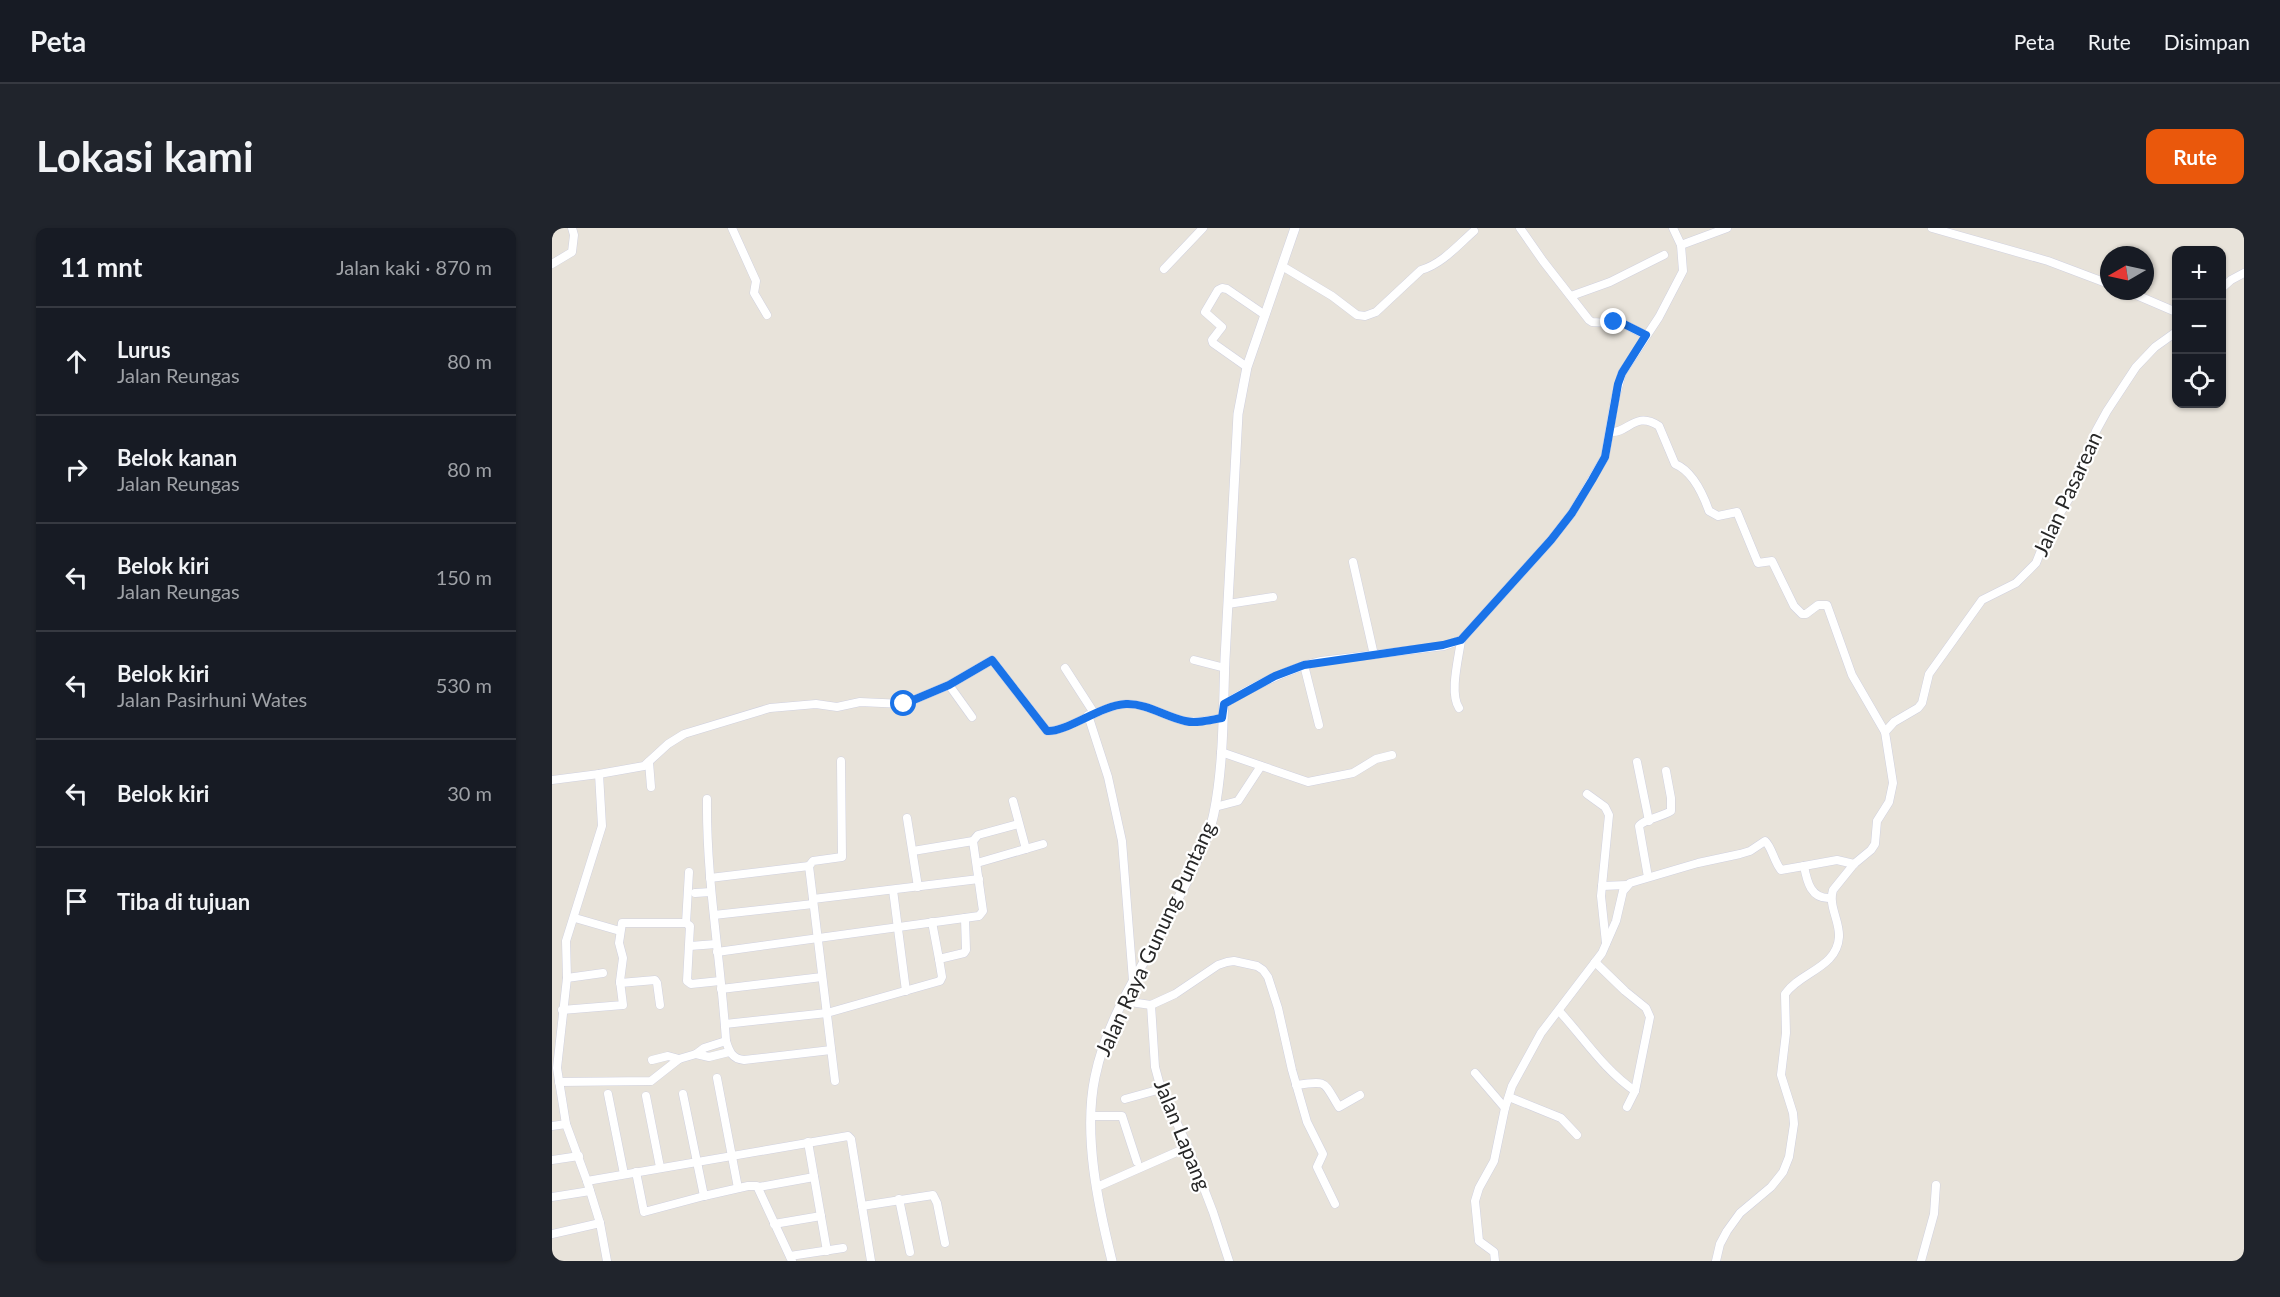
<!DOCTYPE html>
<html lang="id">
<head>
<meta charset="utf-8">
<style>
	:root { --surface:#171b24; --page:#20242c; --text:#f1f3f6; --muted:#9ea1a6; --line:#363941; --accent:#ea580c }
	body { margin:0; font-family:Lato,sans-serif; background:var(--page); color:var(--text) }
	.controls { position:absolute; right:18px; top:18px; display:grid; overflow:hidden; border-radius:12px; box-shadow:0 2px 4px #0004 }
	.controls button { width:54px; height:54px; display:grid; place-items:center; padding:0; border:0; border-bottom:2px solid var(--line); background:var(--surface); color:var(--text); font:30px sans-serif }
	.compass { position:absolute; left:1548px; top:18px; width:54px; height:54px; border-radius:50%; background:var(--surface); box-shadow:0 2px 4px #0004; rotate:261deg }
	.stop { position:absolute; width:18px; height:18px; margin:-14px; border:4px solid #1a73e8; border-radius:50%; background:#fff }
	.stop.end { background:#1a73e8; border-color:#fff; box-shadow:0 2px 6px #0008 }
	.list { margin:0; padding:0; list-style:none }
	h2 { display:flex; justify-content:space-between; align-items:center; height:78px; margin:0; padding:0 24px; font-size:26px }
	h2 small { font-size:20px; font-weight:400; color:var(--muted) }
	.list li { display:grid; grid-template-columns:39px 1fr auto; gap:18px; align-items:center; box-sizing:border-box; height:108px; padding:0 24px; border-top:2px solid var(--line) }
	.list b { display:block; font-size:22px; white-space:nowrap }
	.list p { margin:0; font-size:20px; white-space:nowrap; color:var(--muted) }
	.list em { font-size:20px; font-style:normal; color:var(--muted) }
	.icon { flex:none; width:33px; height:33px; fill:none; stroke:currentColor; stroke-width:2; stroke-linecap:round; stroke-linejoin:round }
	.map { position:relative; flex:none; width:1692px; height:1033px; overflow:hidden; border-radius:12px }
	header { display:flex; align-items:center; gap:36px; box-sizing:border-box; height:84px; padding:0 30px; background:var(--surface); border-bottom:2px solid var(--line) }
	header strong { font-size:28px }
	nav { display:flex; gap:33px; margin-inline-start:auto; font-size:21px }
	.intro { display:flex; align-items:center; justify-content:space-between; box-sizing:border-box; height:144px; padding:0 36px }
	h1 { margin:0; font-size:42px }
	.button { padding:15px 27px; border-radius:12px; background:var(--accent); color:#fff; font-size:21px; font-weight:700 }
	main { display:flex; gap:36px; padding:0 36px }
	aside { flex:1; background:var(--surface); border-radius:12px; box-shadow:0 2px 4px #0004 }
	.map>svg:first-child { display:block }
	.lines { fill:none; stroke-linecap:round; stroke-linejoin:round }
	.minor-casing { stroke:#d0d1df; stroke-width:9 }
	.tertiary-casing { stroke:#d0d1df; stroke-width:10 }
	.minor { stroke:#fff; stroke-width:8 }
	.tertiary { stroke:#fff; stroke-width:9 }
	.route { stroke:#1a73e8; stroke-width:8 }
	.labels { text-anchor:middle; stroke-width:4.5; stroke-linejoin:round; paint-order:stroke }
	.street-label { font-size:21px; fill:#272727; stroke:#fff }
</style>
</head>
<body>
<header>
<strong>Peta</strong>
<nav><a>Peta</a><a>Rute</a><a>Disimpan</a></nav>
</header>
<div class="intro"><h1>Lokasi kami</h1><a class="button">Rute</a></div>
<main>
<aside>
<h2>11 mnt<small>Jalan kaki · 870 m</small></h2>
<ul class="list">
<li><svg class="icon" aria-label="ahead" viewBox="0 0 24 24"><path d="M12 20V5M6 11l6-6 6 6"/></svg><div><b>Lurus</b><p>Jalan Reungas</p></div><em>80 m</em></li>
<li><svg class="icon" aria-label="right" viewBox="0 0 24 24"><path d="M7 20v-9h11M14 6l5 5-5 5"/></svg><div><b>Belok kanan</b><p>Jalan Reungas</p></div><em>80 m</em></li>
<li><svg class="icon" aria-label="left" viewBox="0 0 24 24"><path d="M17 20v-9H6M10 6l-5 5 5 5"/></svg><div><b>Belok kiri</b><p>Jalan Reungas</p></div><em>150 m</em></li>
<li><svg class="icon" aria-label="left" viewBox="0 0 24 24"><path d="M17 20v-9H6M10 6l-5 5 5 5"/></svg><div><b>Belok kiri</b><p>Jalan Pasirhuni Wates</p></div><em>530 m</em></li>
<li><svg class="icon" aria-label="left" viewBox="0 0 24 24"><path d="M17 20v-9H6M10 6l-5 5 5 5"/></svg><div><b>Belok kiri</b></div><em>30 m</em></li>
<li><svg class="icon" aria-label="arrive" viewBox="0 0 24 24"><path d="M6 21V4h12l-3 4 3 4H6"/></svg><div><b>Tiba di tujuan</b></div></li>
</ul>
</aside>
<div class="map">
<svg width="1692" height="1033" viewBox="0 0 1692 1033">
	<rect width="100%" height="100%" fill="#e8e3da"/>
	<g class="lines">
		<!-- minor casing -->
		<g class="minor-casing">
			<g id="minor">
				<path d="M180,0L204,53L202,65L215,87"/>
				<path d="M968,0L991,33L1037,92L1040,94L1072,96L1093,107"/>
				<path d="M1380,0L1496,33L1557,56"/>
				<path d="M1129,17L1175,0"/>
				<path d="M0,36L20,24L22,7L20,0"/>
				<path d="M730,38L780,68L805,87L813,88L824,84L869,42C890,36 906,17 922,3"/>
				<path d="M612,41L651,0"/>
				<path d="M1670,60L1679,52L1692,45"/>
				<path d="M1575,63L1624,84"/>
				<path d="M1019,68L1058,54L1112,27"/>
				<path d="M695,139L661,115L660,112L670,99L653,84L666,62L670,60L675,61L713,87"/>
				<path d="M1058,204C1076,206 1083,182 1107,198L1123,236C1140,243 1151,266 1157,283L1166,288L1185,284L1206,335L1220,333L1242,378L1250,386H1254L1266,377H1275L1300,447L1333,504"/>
				<path d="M801,334L822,427"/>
				<path d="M676,376L721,369"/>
				<path d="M642,432L673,440"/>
				<path d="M752,437L767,497"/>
				<path d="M513,440L542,485"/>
				<path d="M397,457L420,489"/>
				<path d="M672,476C702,458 734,441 769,433L892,418L909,412L999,312L1020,285L1053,229L1063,171L1070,145L1107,89L1131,43L1129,17L1121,0"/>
				<path d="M907,480C897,465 907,429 909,412"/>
				<path d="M536,487L556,549L570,613L581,753"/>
				<path d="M669,524L756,554L801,545L824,531L840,527"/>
				<path d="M97,534L99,559"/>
				<path d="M1085,534L1097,593"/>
				<path d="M47,546L50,598L14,713L15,750L5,840L14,896L35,953L48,995L55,1033"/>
				<path d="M0,552L47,546L92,538L116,516L132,506L218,480L264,476L285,479L308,474L352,476L397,457L440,432L495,503C512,505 550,477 574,476C594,475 614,489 633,493C645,495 658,492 670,490"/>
				<path d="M1035,566L1053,579L1057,587L1049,668L1054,715"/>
				<path d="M155,571C154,652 169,732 174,813C177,823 180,831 192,832L279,822"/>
				<path d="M461,573L474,621"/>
				<path d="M663,579L686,573L709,538"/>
				<path d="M355,590L366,659"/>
				<path d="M421,613L426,607L466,596"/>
				<path d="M425,635L491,616"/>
				<path d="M257,638L283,853"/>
				<path d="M1252,638L1285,632L1302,636"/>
				<path d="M137,644L134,695L138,698L135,753L139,756L168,753"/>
				<path d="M1096,649L1087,598C1092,591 1110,589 1119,583V570L1114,543"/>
				<path d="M158,650L257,638L261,633L290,629L289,533"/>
				<path d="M1050,658L1075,657"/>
				<path d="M341,662L354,763"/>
				<path d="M143,665L159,664"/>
				<path d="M261,671L427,651"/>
				<path d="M162,687L261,676"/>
				<path d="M23,690L68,703"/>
				<path d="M380,694L387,731"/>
				<path d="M138,718L164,716"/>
				<path d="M165,724L427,688L431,683L421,613L361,623"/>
				<path d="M1043,734L1073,763L1094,780L1098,789L1083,863L1075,879"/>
				<path d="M15,750L51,745"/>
				<path d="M68,755L103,752L105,755L108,777"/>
				<path d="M169,761L270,749"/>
				<path d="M571,773L599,777L623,766L666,737L675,734L682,733L705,738L711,742L716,749L726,780L740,842L755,894L771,926L765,939L783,976"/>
				<path d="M599,777L603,839L609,861L636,919L661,984L677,1033"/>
				<path d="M10,782L71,777L68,753L71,730L67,715L70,695H134"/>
				<path d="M1007,783C1032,810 1052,842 1083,863"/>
				<path d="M173,796L275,785L388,753L390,749L387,731L412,725L414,722L413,690"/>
				<path d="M144,826L157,829L177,824"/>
				<path d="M100,832L116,828L127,831"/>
				<path d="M923,845L953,880"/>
				<path d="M165,850L186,960"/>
				<path d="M7,854L99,853L127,831L144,826L152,820L174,813"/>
				<path d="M744,857C777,852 771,854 787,879L808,867"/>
				<path d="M56,866L72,946"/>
				<path d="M131,866L152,968"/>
				<path d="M94,868L108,939"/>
				<path d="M957,869L1009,890L1025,907"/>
				<path d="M573,871L609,861"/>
				<path d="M539,888H570L585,934"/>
				<path d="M0,898L14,896"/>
				<path d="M256,914L275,1023"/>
				<path d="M0,932L27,928"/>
				<path d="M84,944L92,984L152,968L196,958H205L240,1033"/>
				<path d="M35,953L296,908L299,911L319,1033"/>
				<path d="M207,959L262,949"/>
				<path d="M545,959L636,919"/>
				<path d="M0,969L38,963"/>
				<path d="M347,971L358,1024"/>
				<path d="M310,978L381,967L385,975L393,1015"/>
				<path d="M222,996L269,988"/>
				<path d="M0,1006L48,995"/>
				<path d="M238,1028L291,1020"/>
				<path d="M943,1033L942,1024L927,1013L923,973L927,960L942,933L953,880L960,858L989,805L1050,725L1064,693L1071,663L1078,655L1146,635L1188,626L1198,623L1213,613C1220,619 1222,634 1229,642L1252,638C1255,654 1259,671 1278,670"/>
				<path d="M1164,1033L1168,1016L1175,1003L1188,985L1219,959L1231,944L1237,929L1242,896L1241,885L1229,847L1234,805L1233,766C1248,744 1285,740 1287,709C1288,693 1276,678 1281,662L1302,636L1319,622L1323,616L1325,593L1337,574L1341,555L1333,504L1342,494L1366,480L1370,475L1377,446L1430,372L1464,355L1484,335L1496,305L1518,269L1544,203L1555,183L1584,139L1603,119L1624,104"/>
				<path d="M1369,1033L1382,986L1384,957"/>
			</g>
		</g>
		<!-- tertiary casing -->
		<g class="tertiary-casing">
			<path id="tertiary" d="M560,1033C546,977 531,906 543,849C553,799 581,753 606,709C623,676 655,620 662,585C672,535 671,482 673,431C677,350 681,268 686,186L695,139L743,0"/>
		</g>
		<!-- minor -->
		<use href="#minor" class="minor"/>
		<!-- tertiary -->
		<use href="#tertiary" class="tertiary"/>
	</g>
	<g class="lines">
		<!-- route -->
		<path class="route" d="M352,476L397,457L440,432L495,503C513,505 549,477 574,476C594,475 614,489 633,493C645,496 658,492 670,490L672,476L723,448L752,437L891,417L909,412L999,312L1020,285L1040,252L1053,229L1066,156L1070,145L1094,107L1072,96L1062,94"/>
	</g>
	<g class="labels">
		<!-- street labels -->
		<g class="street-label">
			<text transform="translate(1516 266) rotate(-65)" y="7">Jalan Pasarean</text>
			<text transform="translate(604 711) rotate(-65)" y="7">Jalan Raya Gunung Puntang</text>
			<text transform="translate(630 907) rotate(68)" y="7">Jalan Lapang</text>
		</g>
	</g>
</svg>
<div class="controls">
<button>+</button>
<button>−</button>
<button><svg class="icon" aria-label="locate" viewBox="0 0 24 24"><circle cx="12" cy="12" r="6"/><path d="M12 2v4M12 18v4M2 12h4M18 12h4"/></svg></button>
</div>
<svg class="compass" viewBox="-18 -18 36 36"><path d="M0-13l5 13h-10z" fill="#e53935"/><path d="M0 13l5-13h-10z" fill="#9ea1a6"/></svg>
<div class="stop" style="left:352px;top:476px"></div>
<div class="stop end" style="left:1062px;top:94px"></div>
</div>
</main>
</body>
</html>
